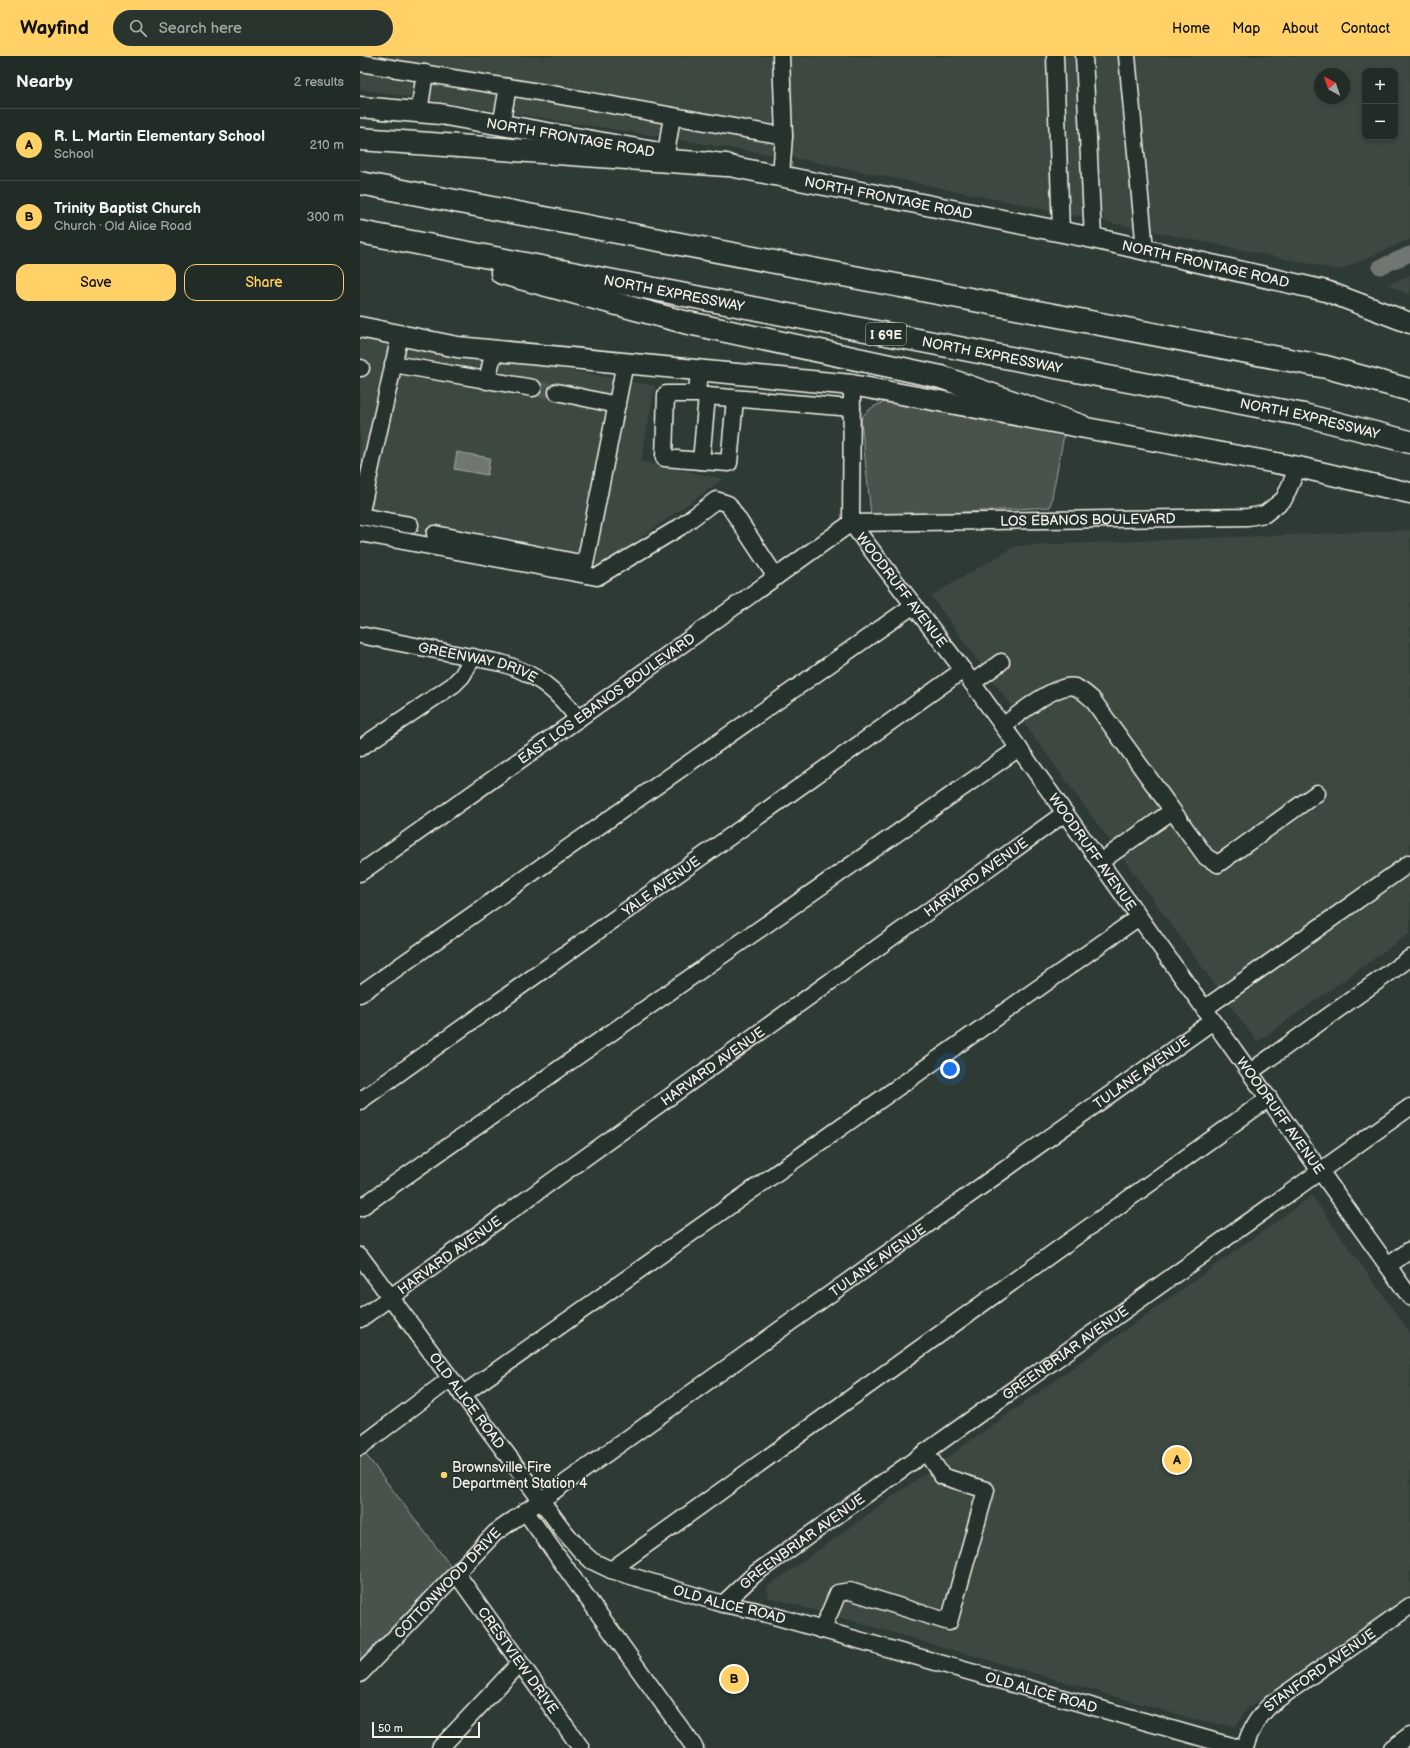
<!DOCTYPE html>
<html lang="en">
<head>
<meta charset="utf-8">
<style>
	:root { --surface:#222c27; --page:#2a342f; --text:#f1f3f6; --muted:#a2a7a7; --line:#3f4844; --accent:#ffd166 }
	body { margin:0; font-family:"Balsamiq Sans",sans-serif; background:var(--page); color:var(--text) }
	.controls { position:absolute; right:12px; top:12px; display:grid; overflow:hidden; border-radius:8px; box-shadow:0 2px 6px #0003 }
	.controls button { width:36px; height:36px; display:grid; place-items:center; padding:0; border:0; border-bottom:1px solid var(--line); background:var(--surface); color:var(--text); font:20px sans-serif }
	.compass { position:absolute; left:954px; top:12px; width:36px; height:36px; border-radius:50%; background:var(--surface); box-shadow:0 2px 6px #0003; rotate:320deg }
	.scale { position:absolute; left:12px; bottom:10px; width:108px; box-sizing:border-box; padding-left:4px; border:2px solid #f4f1e8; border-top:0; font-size:11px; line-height:14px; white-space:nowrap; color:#f4f1e8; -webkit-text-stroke:3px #26332d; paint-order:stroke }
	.you { position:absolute; left:590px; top:1013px; width:14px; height:14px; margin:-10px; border:3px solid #fff; border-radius:50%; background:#1a73e8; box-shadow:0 0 0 6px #1a73e833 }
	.badge { display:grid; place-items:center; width:26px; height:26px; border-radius:50%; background:var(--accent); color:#111; font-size:13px; font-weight:700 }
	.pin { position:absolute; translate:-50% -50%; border:2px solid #fff; box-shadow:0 1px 4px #0006 }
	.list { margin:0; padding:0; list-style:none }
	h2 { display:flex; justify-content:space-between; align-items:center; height:52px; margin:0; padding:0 16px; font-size:17px }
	h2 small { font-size:13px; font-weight:400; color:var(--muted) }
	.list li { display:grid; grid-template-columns:26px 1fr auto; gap:12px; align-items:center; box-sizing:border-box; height:72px; padding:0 16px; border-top:1px solid var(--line) }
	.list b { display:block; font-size:15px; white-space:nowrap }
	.list p { margin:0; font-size:13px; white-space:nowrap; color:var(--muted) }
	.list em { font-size:13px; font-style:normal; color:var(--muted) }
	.actions { display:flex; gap:8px; padding:12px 16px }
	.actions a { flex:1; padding:9px 0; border:1px solid var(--accent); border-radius:12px; text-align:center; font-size:14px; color:var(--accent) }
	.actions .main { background:var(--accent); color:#111 }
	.icon { flex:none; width:22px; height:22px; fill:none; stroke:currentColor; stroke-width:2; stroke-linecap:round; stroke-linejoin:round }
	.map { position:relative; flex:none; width:1050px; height:1692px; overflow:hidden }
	header { display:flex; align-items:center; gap:24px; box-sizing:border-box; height:56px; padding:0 20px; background:var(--accent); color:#111 }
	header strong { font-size:19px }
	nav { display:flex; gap:22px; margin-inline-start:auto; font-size:14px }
	.search { width:280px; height:36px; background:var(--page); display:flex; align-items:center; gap:10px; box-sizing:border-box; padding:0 14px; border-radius:22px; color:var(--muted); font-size:15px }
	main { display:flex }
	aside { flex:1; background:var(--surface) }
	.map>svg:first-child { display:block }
	.built { fill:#3c4841; fill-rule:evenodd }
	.green { fill:#48524c; stroke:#9ea29a }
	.water { fill:#6f7770; stroke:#a4a8a0 }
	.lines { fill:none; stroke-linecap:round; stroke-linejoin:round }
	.canal { stroke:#6f7770; stroke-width:15 }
	.minor-tunnel { stroke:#4c564f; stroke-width:16; stroke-dasharray:16 8; stroke-linecap:butt }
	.minor-casing { stroke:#f4f1e8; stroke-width:19 }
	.major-casing { stroke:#f4f1e8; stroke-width:23 }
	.highway-casing { stroke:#f4f1e8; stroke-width:25 }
	.minor { stroke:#26332d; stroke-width:16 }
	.major { stroke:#26332d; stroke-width:20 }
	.highway { stroke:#26332d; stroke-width:22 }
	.poi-dot { fill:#ffd166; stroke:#26332d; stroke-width:1.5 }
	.labels { text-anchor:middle; stroke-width:3; stroke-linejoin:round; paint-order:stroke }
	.shield { fill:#26332d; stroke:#b6b8b0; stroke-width:1 }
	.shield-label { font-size:13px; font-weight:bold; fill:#f4f1e8 }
	.street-label { font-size:14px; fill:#f4f1e8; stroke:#26332d }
	.poi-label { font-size:14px; fill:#f4f1e8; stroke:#26332d; text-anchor:start }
</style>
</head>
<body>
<header>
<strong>Wayfind</strong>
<div class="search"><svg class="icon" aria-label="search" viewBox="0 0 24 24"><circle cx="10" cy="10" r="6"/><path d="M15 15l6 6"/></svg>Search here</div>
<nav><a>Home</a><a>Map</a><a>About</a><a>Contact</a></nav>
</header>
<main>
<aside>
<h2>Nearby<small>2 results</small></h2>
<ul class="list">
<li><span class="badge">A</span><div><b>R. L. Martin Elementary School</b><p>School</p></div><em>210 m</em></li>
<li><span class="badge">B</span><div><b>Trinity Baptist Church</b><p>Church · Old Alice Road</p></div><em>300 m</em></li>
</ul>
<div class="actions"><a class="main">Save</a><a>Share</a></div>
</aside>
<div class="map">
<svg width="1050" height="1692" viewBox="0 0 1050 1692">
	<rect width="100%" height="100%" fill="#2e3b34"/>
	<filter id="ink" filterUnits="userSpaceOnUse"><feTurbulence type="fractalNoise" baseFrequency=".025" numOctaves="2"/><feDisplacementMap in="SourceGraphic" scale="8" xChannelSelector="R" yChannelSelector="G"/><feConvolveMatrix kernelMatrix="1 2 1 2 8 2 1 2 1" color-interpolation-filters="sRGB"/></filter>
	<g filter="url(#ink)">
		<!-- built -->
		<g class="built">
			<path d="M0,0H1050V183L980,214L440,103L0,33ZM1005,15H1035V81H1005ZM960,18H984V42H960Z"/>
			<path d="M1050,219V239L1028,229Z"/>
			<path d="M0,276L295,330L281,406L363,423L238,512L0,468Z"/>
			<path d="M1050,474V877L897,986L571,540L656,490Z"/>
			<path d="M952,1140L1050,1277V1538L886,1654L876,1670L844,1666L409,1541L407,1531Z"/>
		</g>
		<!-- green -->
		<g class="green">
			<path d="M527,345L704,379L690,451L538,460L511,459L501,363C507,353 516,349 527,345Z"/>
			<path d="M0,1391L96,1517L0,1618Z"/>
		</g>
		<!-- water -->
		<path class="water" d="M97,396L130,402L127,419L94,413Z"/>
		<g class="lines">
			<!-- canal -->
			<path class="canal" d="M1020,211L1050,198"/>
			<!-- minor-tunnel -->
			<path class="minor-tunnel" d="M173,332L197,336"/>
			<!-- minor casing -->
			<g class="minor-casing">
				<g id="minor">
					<path d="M695,0L701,176"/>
					<path d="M724,0L733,182"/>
					<path d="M767,0L785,194"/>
					<path d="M0,7L191,38L424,80L421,0"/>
					<path d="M59,56L65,17"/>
					<path d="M141,69L148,31"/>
					<path d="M306,98L312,60"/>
					<path d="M421,120L424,80"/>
					<path d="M40,279L0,460L50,469"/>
					<path d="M33,308L173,332"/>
					<path d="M0,312H1"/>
					<path d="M127,325L134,294"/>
					<path id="s1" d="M492,329L491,467L603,614L1050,1241"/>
					<path d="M197,336L257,349"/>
					<path d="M337,338L347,340L341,405L304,402L306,338H337L339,314"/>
					<path d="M347,340L492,352"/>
					<path d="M341,405L369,407L375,343"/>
					<path id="s2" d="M491,467L888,461L905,458L924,443L938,411"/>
					<path d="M0,477L237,521L320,471L356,444L368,448L416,521"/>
					<path d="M75,478L225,508L265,307"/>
					<path id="s3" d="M0,579L141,607C175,617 197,634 218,663"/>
					<path d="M612,627L641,606"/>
					<path d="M643,670C657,659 697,626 715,631C721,633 727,639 732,643L846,801L858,808L957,737"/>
					<path d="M0,692L93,629L102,620L113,601"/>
					<path d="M740,806L812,755"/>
					<path id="s4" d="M0,817L218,663L491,467"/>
					<path d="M0,938L554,549"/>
					<path d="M844,953L1050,807"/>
					<path d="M890,1016L1050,902"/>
					<path id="s5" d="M0,1045L603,614"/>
					<path d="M0,1152L659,692"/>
					<path id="s6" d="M0,1200L203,1474L221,1495L232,1505L251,1514L363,1548L393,1554L878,1692"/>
					<path d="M1028,1210L1050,1194"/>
					<path id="s7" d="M0,1263L705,757"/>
					<path d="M102,1339L779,861"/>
					<path d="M0,1391L90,1323"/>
					<path d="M165,1455L335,1692"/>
					<path d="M251,1514L909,1042"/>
					<path id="s8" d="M96,1517L221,1692"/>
					<path id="s9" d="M363,1548L396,1517L1050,1051"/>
					<path d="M462,1574L478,1537L490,1535L589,1566L626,1434L582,1420L566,1396"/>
					<path id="s10" d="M0,1618L135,1477L853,965"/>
					<path d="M80,1692L160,1607"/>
					<path id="s11" d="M885,1692C889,1675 899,1660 911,1648L1050,1550"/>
					<path d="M1032,1692L1050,1679"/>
				</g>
			</g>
			<!-- major casing -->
			<g class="major-casing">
				<g id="major">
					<path id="s12" d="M0,51L80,58L294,96"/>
					<path id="s13" d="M349,106L733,182L966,235L1050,267"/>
					<path d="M0,271L97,291L492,329L938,411L1050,437"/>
				</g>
			</g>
			<!-- highway casing -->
			<g class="highway-casing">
				<g id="highway">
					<path d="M0,83L366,109"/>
					<path d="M0,127L966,311L1050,334"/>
					<path id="s14" d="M0,176L944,359L1050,386"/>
					<path d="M142,217L324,266L581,321L721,370"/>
				</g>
			</g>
			<!-- minor -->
			<use href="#minor" class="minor"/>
			<!-- major -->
			<use href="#major" class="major"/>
			<!-- highway -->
			<use href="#highway" class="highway"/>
		</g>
	</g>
	<!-- markers -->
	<circle class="poi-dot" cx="84" cy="1419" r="4"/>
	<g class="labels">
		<!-- shield labels -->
		<rect class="shield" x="506" y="267" width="40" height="22" rx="3"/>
		<g class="shield-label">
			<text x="526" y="283">I 69E</text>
		</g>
		<!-- street labels -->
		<g class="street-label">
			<text dy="5" stroke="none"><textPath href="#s12" startOffset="213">NORTH FRONTAGE ROAD</textPath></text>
			<text dy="5" stroke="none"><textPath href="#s13" startOffset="183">NORTH FRONTAGE ROAD</textPath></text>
			<text dy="5" stroke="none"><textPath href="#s13" startOffset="507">NORTH FRONTAGE ROAD</textPath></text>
			<text dy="5" stroke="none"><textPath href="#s14" startOffset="320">NORTH EXPRESSWAY</textPath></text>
			<text dy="5" stroke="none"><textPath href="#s14" startOffset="644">NORTH EXPRESSWAY</textPath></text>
			<text dy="5" stroke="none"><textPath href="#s14" startOffset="968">NORTH EXPRESSWAY</textPath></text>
			<text dy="5" stroke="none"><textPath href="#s2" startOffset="237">LOS EBANOS BOULEVARD</textPath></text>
			<text dy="5" stroke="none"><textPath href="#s1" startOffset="222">WOODRUFF AVENUE</textPath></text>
			<text dy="5" stroke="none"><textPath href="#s3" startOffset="121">GREENWAY DRIVE</textPath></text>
			<text dy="5" stroke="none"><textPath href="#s4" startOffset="302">EAST LOS EBANOS BOULEVARD</textPath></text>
			<text dy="5" stroke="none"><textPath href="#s1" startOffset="546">WOODRUFF AVENUE</textPath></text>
			<text dy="5" stroke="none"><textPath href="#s7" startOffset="758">HARVARD AVENUE</textPath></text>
			<text dy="5" stroke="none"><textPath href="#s5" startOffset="370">YALE AVENUE</textPath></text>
			<text dy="5" stroke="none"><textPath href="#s7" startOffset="434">HARVARD AVENUE</textPath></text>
			<text dy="5" stroke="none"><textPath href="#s10" startOffset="989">TULANE AVENUE</textPath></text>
			<text dy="5" stroke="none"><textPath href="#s1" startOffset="870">WOODRUFF AVENUE</textPath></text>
			<text dy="5" stroke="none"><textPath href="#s7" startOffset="110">HARVARD AVENUE</textPath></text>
			<text dy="5" stroke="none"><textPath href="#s10" startOffset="665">TULANE AVENUE</textPath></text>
			<text dy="5" stroke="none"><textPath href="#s9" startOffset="425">GREENBRIAR AVENUE</textPath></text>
			<text dy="5" stroke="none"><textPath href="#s6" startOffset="180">OLD ALICE ROAD</textPath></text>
			<text dy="5" stroke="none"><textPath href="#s9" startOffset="101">GREENBRIAR AVENUE</textPath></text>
			<text dy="5" stroke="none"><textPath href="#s10" startOffset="126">COTTONWOOD DRIVE</textPath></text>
			<text dy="5" stroke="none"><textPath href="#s6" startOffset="528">OLD ALICE ROAD</textPath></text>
			<text dy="5" stroke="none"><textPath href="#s8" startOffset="107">CRESTVIEW DRIVE</textPath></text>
			<text dy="5" stroke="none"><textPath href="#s11" startOffset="111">STANFORD AVENUE</textPath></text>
			<text dy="5" stroke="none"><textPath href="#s6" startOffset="852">OLD ALICE ROAD</textPath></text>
		</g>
		<!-- poi labels -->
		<g class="poi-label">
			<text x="92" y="1416">Brownsville Fire<tspan x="92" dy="16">Department Station 4</tspan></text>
		</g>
	</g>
</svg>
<div class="controls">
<button>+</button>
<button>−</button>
</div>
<svg class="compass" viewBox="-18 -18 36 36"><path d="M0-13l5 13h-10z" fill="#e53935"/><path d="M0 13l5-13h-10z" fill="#a2a7a7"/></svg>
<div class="scale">50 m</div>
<div class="you"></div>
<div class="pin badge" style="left:817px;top:1404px">A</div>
<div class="pin badge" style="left:374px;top:1623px">B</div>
</div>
</main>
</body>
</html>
